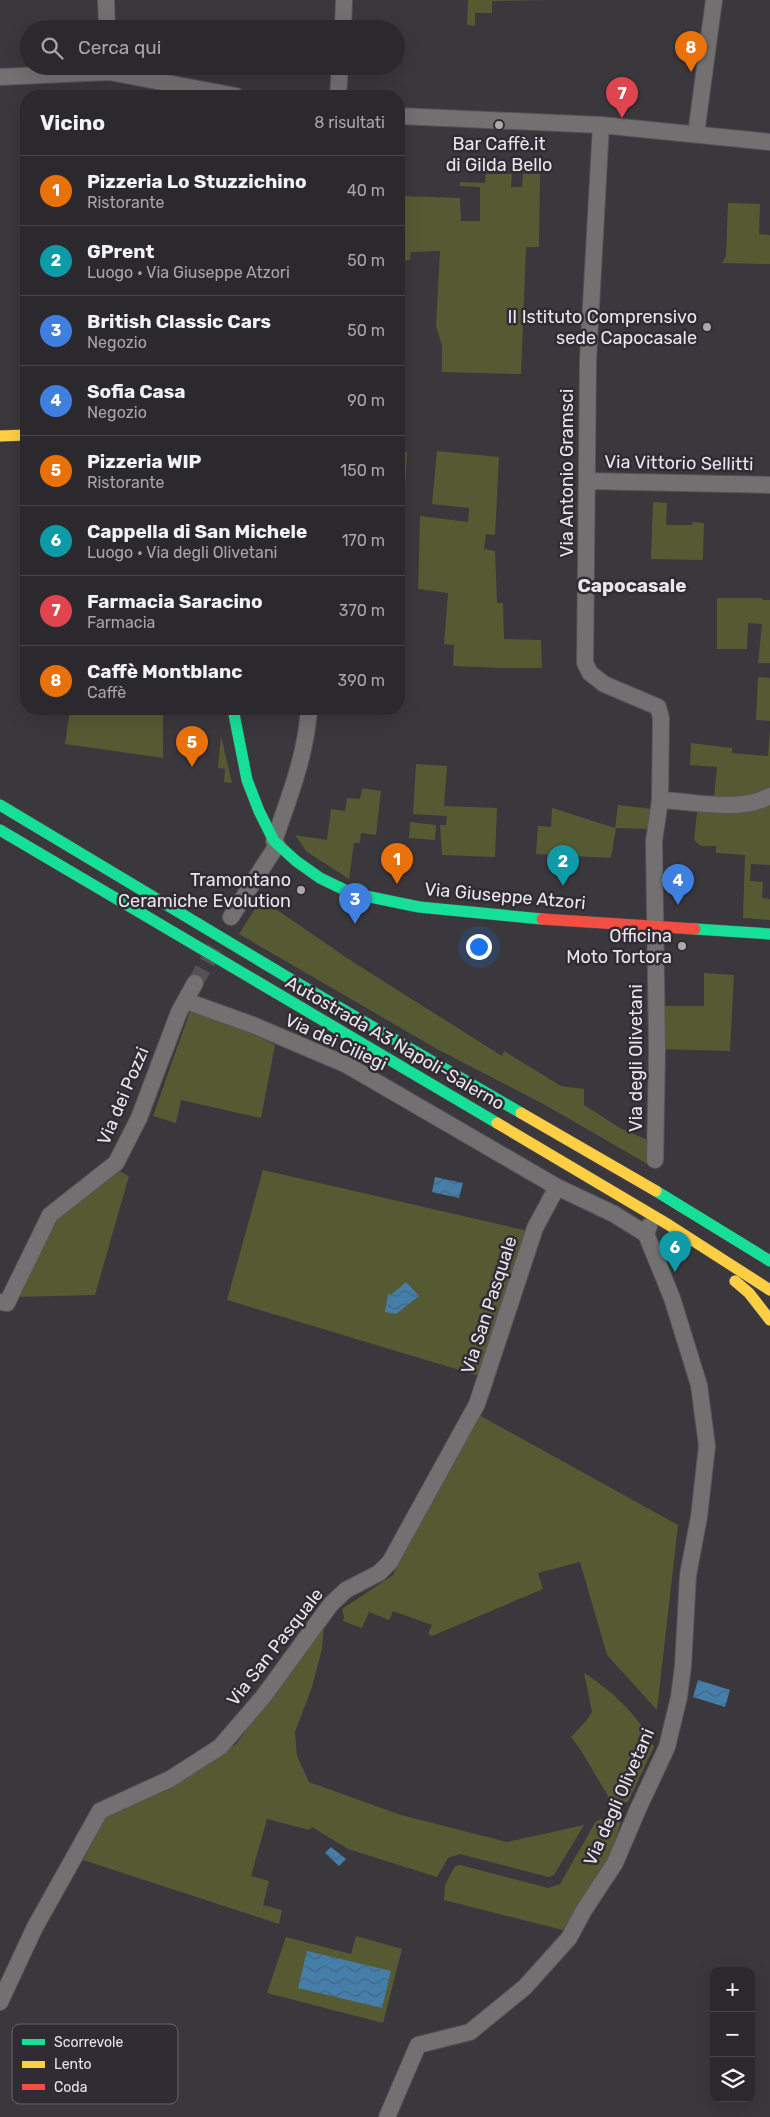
<!DOCTYPE html>
<html lang="it">
<head>
<meta charset="utf-8">
<style>
	:root { --surface:#2c292e; --page:#343136; --text:#f1f3f6; --muted:#a6a6aa; --line:#48454a; --accent:#95b2f1 }
	body { margin:0; font-family:Rubik,sans-serif; background:var(--page); color:var(--text) }
	.controls { position:absolute; right:15px; bottom:15px; display:grid; overflow:hidden; border-radius:10px; box-shadow:0 5px 20px #0002 }
	.controls button { width:45px; height:45px; display:grid; place-items:center; padding:0; border:0; border-bottom:1px solid var(--line); background:var(--surface); color:var(--text); font:25px sans-serif }
	.you { position:absolute; left:478px; top:946px; width:18px; height:18px; margin:-12px; border:4px solid #fff; border-radius:50%; background:#1a73e8; box-shadow:0 0 0 8px #1a73e833 }
	.badge { display:grid; place-items:center; width:32px; height:32px; border-radius:50%; background:var(--accent); color:#fff; font-size:16px; font-weight:700 }
	.pin { position:absolute; translate:-50% -41px; filter:drop-shadow(0 1px 2px #0008) }
	.pin::after { content:''; position:absolute; top:26px; width:18px; height:15px; background:inherit; clip-path:polygon(0 0,100% 0,50% 100%) }
	.list { margin:0; padding:0; list-style:none }
	h2 { display:flex; justify-content:space-between; align-items:center; height:65px; margin:0; padding:0 20px; font-size:21px }
	h2 small { font-size:16px; font-weight:400; color:var(--muted) }
	.list li { display:grid; grid-template-columns:32px 1fr auto; gap:15px; align-items:center; box-sizing:border-box; height:70px; padding:0 20px; border-top:1px solid var(--line) }
	.list b { display:block; font-size:19px; white-space:nowrap }
	.list p { margin:0; font-size:16px; white-space:nowrap; color:var(--muted) }
	.list em { font-size:16px; font-style:normal; color:var(--muted) }
	.icon { flex:none; width:28px; height:28px; fill:none; stroke:currentColor; stroke-width:2; stroke-linecap:round; stroke-linejoin:round }
	.map { position:relative; flex:none; width:770px; height:2117px; overflow:hidden }
	.search { position:absolute; background:var(--surface); box-shadow:0 5px 20px #0002; left:20px; top:20px; width:385px; height:55px; display:flex; align-items:center; gap:12px; box-sizing:border-box; padding:0 18px; border-radius:28px; color:var(--muted); font-size:19px }
	.panel { position:absolute; background:var(--surface); box-shadow:0 5px 20px #0002; left:20px; top:90px; width:385px; height:625px; border-radius:20px }
	.map>svg:first-child { display:block }
	.green { fill:#565a33 }
	.water { fill:url(#water-waves) }
	.lines { fill:none; stroke-linecap:round; stroke-linejoin:round }
	.street-tunnel { stroke:#545157; stroke-width:16; stroke-dasharray:16 8; stroke-linecap:butt }
	.street-casing { stroke:#565458; stroke-width:18 }
	.fast-casing { stroke:#565458; stroke-width:12 }
	.slow-casing { stroke:#565458; stroke-width:12 }
	.jam-casing { stroke:#565458; stroke-width:12 }
	.street { stroke:#727071; stroke-width:16 }
	.fast { stroke:#16e098; stroke-width:11 }
	.slow { stroke:#ffcf43; stroke-width:11 }
	.jam { stroke:#f24e42; stroke-width:11 }
	.poi-dot { fill:#aca8ae; stroke:#312b34; stroke-width:2 }
	.labels { text-anchor:middle; stroke-width:5; stroke-linejoin:round; paint-order:stroke }
	.poi-label { font-size:18px; fill:#e9e5eb; stroke:#312b34; text-anchor:end }
	.street-label { font-size:18px; fill:#e9e5eb; stroke:#312b34 }
	.neighbourhood-label { font-size:19px; font-weight:bold; fill:#e9e5eb; stroke:#312b34 }
	.key { fill:#312b34; stroke:#68636b; stroke-width:1 }
	.key-label { font-size:14px; fill:#e9e5eb }
</style>
</head>
<body>
<div class="map">
<svg width="770" height="2117" viewBox="0 0 770 2117">
	<defs>
		<pattern id="water-waves" width="16" height="10" patternUnits="userSpaceOnUse" patternTransform="scale(1.25)"><rect width="16" height="10" fill="#457ea9"/><path d="M0 5q4-4 8 0t8 0" fill="none" stroke="#456781"/></pattern>
	</defs>
	<rect width="100%" height="100%" fill="#3a373d"/>
	<!-- green -->
	<g class="green">
		<path d="M468,0H547L492,1V13H475V26L467,25Z"/>
		<path d="M486,174H512L511,187H522L523,174H540L539,247H526L521,374L442,372V346L436,326L440,251L411,252L410,260L400,261L399,263V202H403V196L460,198L461,221H480V187L460,186V182L485,183Z"/>
		<path d="M728,203L760,204L759,234L770,235V264L722,263L726,256Z"/>
		<path d="M437,451L499,457L495,535L486,534L484,549L495,551L497,603H503L504,639L541,640L542,668H499L453,666L454,645L444,644L448,593L418,589L420,516L468,522L469,508L432,504Z"/>
		<path d="M399,452H407L404,506L399,505Z"/>
		<path d="M653,502L667,503L666,525H692L693,522L704,523L703,560L651,559Z"/>
		<path d="M717,598H762L763,600H770V663H758L762,624L748,623L747,649H717Z"/>
		<path d="M758,677L770,678V721L756,720Z"/>
		<path d="M70,709H163V758L65,744Z"/>
		<path d="M770,729V789L751,797L714,796L717,767L690,765L691,743L732,748V753L768,756Z"/>
		<path d="M221,736L232,783L224,782L225,769L218,768Z"/>
		<path d="M416,764L447,766L444,806L497,808L495,857L442,855L440,825H446L447,816L413,814Z"/>
		<path d="M362,788L381,791L376,835L361,833L360,843H354L349,879L307,852L295,835L327,840L331,809L345,811L347,798L360,799Z"/>
		<path d="M618,805L653,809L650,829L616,828L611,858L536,854L538,826L551,827L552,808L615,828Z"/>
		<path d="M770,806V865L751,864L750,881L763,882L762,898L770,899V920L743,918L745,855L716,853V846H701L694,840L697,812H740Z"/>
		<path d="M410,822L436,825L435,840L409,838Z"/>
		<path d="M261,899L353,962L502,1056L504,1051L561,1086L584,1089V1105L620,1128L650,1141L649,1165L547,1106L437,1049L239,934Z"/>
		<path d="M704,973L734,975L730,1051L657,1049V1006H704Z"/>
		<path d="M190,1011L250,1033L275,1045L261,1118L181,1100L176,1123L153,1116Z"/>
		<path d="M117,1170L129,1176L95,1295L16,1297L55,1219Z"/>
		<path d="M263,1170L528,1231L479,1376L227,1300Z"/>
		<path d="M479,1415L678,1525L657,1710L607,1655L580,1562L538,1573L543,1589L432,1636L428,1634L432,1625L393,1611L389,1620L369,1612L362,1628L343,1621L344,1617L342,1609L393,1575L417,1524Z"/>
		<path d="M324,1625L322,1649L312,1687L295,1732L297,1756L309,1782L401,1815L507,1842L584,1825L554,1875L548,1877L460,1854L448,1858L437,1877L348,1849L312,1827L309,1830L267,1819L251,1876L269,1881L263,1905L282,1910L279,1924L83,1860L106,1818L176,1784L236,1744Z"/>
		<path d="M584,1673C614,1692 638,1715 654,1747L628,1802L614,1806L580,1749L571,1737L586,1721L592,1712Z"/>
		<path d="M618,1814L621,1822L611,1853L563,1930L444,1900L445,1885L455,1866L460,1865L548,1888L560,1884L596,1821Z"/>
		<path d="M356,1936L402,1949L383,2023L267,1993L286,1937L351,1954Z"/>
	</g>
	<!-- water -->
	<g class="water">
		<path d="M435,1177L463,1183L459,1198L432,1192Z"/>
		<path d="M406,1282L419,1296L396,1314L385,1312L388,1294L391,1295Z"/>
		<path d="M698,1680L730,1690L725,1707L693,1697Z"/>
		<path d="M331,1847L346,1859L339,1866L325,1853Z"/>
		<path d="M307,1951L391,1971L382,2008L298,1988Z"/>
	</g>
	<g class="lines">
		<!-- street-tunnel -->
		<path class="street-tunnel" d="M195,983L215,948"/>
		<!-- street casing -->
		<g class="street-casing">
			<g id="street">
				<path d="M106,0L107,29"/>
				<path d="M343,29L344,0"/>
				<path d="M0,77L109,72L236,96"/>
				<path d="M338,96L340,66"/>
				<path d="M399,116L601,125L770,142"/>
				<path d="M601,125L588,360L585,663L590,673L604,684L658,707L661,718L660,800L654,841L657,1049L655,1160"/>
				<path d="M696,134L714,0"/>
				<path d="M587,481L770,485"/>
				<path d="M660,800C694,801 739,813 770,796"/>
				<path d="M274,841C289,798 306,755 309,709"/>
				<path d="M231,917L277,845"/>
				<path d="M186,1001L253,1025L347,1065L557,1187L614,1214L646,1234"/>
				<path d="M0,1302L7,1303L50,1215L116,1163L139,1118L179,1012L195,983"/>
				<path d="M0,2002L35,1927L100,1811L170,1779L220,1747L263,1697L331,1604L346,1590L379,1573L390,1562L477,1404L535,1228L557,1187"/>
				<path d="M387,2117L418,2045L470,2032L525,1987L569,1938L584,1910L615,1863L638,1809L667,1747L679,1697L683,1666L688,1575L699,1517L707,1446L699,1385L672,1298L646,1234L649,1226"/>
			</g>
		</g>
		<!-- fast casing -->
		<g class="fast-casing">
			<g id="fast">
				<path d="M233,709L247,780L259,811L274,841L296,861L320,878L351,893L419,907L542,919"/>
				<path d="M0,805L292,980L521,1113"/>
				<path d="M0,830L497,1123"/>
				<path d="M695,929L770,934"/>
				<path d="M656,1191L770,1261"/>
			</g>
		</g>
		<!-- slow casing -->
		<g class="slow-casing">
			<g id="slow">
				<path d="M0,436L26,435"/>
				<path d="M521,1113L656,1191"/>
				<path d="M497,1123L669,1225L770,1290"/>
				<path d="M735,1281L749,1293L770,1320"/>
			</g>
		</g>
		<!-- jam casing -->
		<g class="jam-casing">
			<path id="jam" d="M542,919L695,929"/>
		</g>
		<!-- street -->
		<use href="#street" class="street"/>
		<!-- fast -->
		<use href="#fast" class="fast"/>
		<!-- slow -->
		<use href="#slow" class="slow"/>
		<!-- jam -->
		<use href="#jam" class="jam"/>
	</g>
	<!-- markers -->
	<g class="poi-dot">
		<circle cx="499" cy="125" r="5"/>
		<circle cx="707" cy="327" r="5"/>
		<circle cx="301" cy="890" r="5"/>
		<circle cx="682" cy="946" r="5"/>
	</g>
	<g class="labels">
		<!-- poi labels -->
		<g class="poi-label">
			<text x="499" y="150" text-anchor="middle">Bar Caffè.it<tspan x="499" dy="21">di Gilda Bello</tspan></text>
			<text x="697" y="323">II Istituto Comprensivo<tspan x="697" dy="21">sede Capocasale</tspan></text>
			<text x="291" y="886">Tramontano<tspan x="291" dy="21">Ceramiche Evolution</tspan></text>
			<text x="672" y="942">Officina<tspan x="672" dy="21">Moto Tortora</tspan></text>
		</g>
		<!-- street labels -->
		<g class="street-label">
			<text transform="translate(679 463) rotate(1)" y="6">Via Vittorio Sellitti</text>
			<text transform="translate(567 473) rotate(-90)" y="6">Via Antonio Gramsci</text>
			<text transform="translate(505 896) rotate(5)" y="6">Via Giuseppe Atzori</text>
			<text transform="translate(336 1042) rotate(25)" y="6">Via dei Ciliegi</text>
			<text transform="translate(395 1043) rotate(30)" y="6">Autostrada A3 Napoli-Salerno</text>
			<text transform="translate(636 1058) rotate(-90)" y="6">Via degli Olivetani</text>
			<text transform="translate(123 1096) rotate(-67)" y="6">Via dei Pozzi</text>
			<text transform="translate(489 1305) rotate(-72)" y="6">Via San Pasquale</text>
			<text transform="translate(275 1647) rotate(-52)" y="6">Via San Pasquale</text>
			<text transform="translate(619 1797) rotate(-66)" y="6">Via degli Olivetani</text>
		</g>
		<!-- neighbourhood labels -->
		<g class="neighbourhood-label">
			<text x="632" y="592">Capocasale</text>
		</g>
	</g>
	<!-- legend -->
	<rect x="12" y="2024" width="166" height="80" rx="8" class="key"/>
	<rect x="22" y="2039" width="23" height="6" fill="#16e098"/>
	<rect x="22" y="2061" width="23" height="7" fill="#ffcf43"/>
	<rect x="22" y="2084" width="23" height="6" fill="#f24e42"/>
	<g class="key-label">
		<text x="54" y="2047">Scorrevole</text>
		<text x="54" y="2069">Lento</text>
		<text x="54" y="2092">Coda</text>
	</g>
</svg>
<div class="controls">
<button>+</button>
<button>−</button>
<button><svg class="icon" aria-label="layers" viewBox="0 0 24 24"><path d="M12 4l9 5-9 5-9-5zM3 14l9 5 9-5"/></svg></button>
</div>
<div class="you"></div>
<div class="pin badge" style="left:397px;top:884px;background:#e8710a">1</div>
<div class="pin badge" style="left:563px;top:886px;background:#0f9aa8">2</div>
<div class="pin badge" style="left:355px;top:924px;background:#3f7fe0">3</div>
<div class="pin badge" style="left:678px;top:905px;background:#3f7fe0">4</div>
<div class="pin badge" style="left:192px;top:767px;background:#e8710a">5</div>
<div class="pin badge" style="left:675px;top:1272px;background:#0f9aa8">6</div>
<div class="pin badge" style="left:622px;top:118px;background:#e0444e">7</div>
<div class="pin badge" style="left:691px;top:72px;background:#e8710a">8</div>
<div class="search"><svg class="icon" aria-label="search" viewBox="0 0 24 24"><circle cx="10" cy="10" r="6"/><path d="M15 15l6 6"/></svg>Cerca qui</div>
<section class="panel">
<h2>Vicino<small>8 risultati</small></h2>
<ul class="list">
<li><span class="badge" style="background:#e8710a">1</span><div><b>Pizzeria Lo Stuzzichino</b><p>Ristorante</p></div><em>40 m</em></li>
<li><span class="badge" style="background:#0f9aa8">2</span><div><b>GPrent</b><p>Luogo · Via Giuseppe Atzori</p></div><em>50 m</em></li>
<li><span class="badge" style="background:#3f7fe0">3</span><div><b>British Classic Cars</b><p>Negozio</p></div><em>50 m</em></li>
<li><span class="badge" style="background:#3f7fe0">4</span><div><b>Sofia Casa</b><p>Negozio</p></div><em>90 m</em></li>
<li><span class="badge" style="background:#e8710a">5</span><div><b>Pizzeria WIP</b><p>Ristorante</p></div><em>150 m</em></li>
<li><span class="badge" style="background:#0f9aa8">6</span><div><b>Cappella di San Michele</b><p>Luogo · Via degli Olivetani</p></div><em>170 m</em></li>
<li><span class="badge" style="background:#e0444e">7</span><div><b>Farmacia Saracino</b><p>Farmacia</p></div><em>370 m</em></li>
<li><span class="badge" style="background:#e8710a">8</span><div><b>Caffè Montblanc</b><p>Caffè</p></div><em>390 m</em></li>
</ul>
</section>
</div>
</body>
</html>
